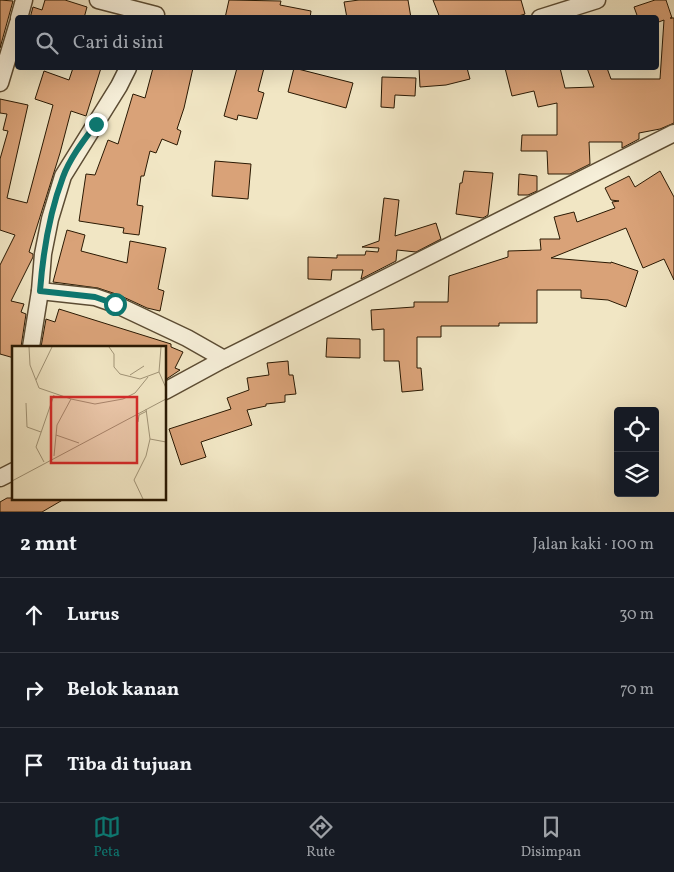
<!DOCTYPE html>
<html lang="id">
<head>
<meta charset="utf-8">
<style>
	:root { --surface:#171b24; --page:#20242c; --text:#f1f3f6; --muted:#9ea1a6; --line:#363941; --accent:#0f766e }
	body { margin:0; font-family:Vollkorn,serif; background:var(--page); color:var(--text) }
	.controls { position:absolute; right:15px; bottom:15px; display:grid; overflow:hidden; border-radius:5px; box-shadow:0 5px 20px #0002 }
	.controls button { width:45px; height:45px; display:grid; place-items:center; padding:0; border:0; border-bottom:1px solid var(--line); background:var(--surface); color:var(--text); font:25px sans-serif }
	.stop { position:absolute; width:15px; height:15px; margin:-11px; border:4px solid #0f766e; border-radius:50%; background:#fff }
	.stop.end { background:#0f766e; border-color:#fff; box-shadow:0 1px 5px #0008 }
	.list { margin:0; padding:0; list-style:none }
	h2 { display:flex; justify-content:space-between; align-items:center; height:65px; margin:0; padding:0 20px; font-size:21px }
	h2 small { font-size:16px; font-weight:400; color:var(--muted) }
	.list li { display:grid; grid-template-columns:32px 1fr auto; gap:15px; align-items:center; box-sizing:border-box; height:75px; padding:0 20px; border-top:1px solid var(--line) }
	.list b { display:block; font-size:19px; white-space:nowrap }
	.list em { font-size:16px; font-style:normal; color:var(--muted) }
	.icon { flex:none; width:28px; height:28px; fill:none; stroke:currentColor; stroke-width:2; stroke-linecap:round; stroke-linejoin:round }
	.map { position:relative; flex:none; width:674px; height:512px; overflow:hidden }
	.search { position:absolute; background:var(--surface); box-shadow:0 5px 20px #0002; left:15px; right:15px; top:15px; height:55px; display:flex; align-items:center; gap:12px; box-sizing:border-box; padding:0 18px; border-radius:5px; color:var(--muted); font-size:19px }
	.sheet { height:290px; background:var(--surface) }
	nav { display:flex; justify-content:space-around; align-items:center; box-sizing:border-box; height:70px; border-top:1px solid var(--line); background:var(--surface); font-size:14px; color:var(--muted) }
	nav a { display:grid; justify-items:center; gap:2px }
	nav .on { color:var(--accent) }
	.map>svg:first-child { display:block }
	.building { fill:#d9a278; stroke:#2a1903 }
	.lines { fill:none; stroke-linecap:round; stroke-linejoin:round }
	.minor-casing { stroke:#5c4c33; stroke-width:19 }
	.minor { stroke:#f6efd9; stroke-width:16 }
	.route { stroke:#0f766e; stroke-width:6 }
	.inset-road { fill:none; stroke:#a19477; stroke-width:1 }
	.view { fill:#d62828; fill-opacity:0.15; stroke:#d62828; stroke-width:2.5 }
	.inset-edge { fill:none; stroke:#2a1903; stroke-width:2.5 }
</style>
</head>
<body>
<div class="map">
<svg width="674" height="512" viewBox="0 0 674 512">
	<rect width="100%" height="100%" fill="#f1e6c4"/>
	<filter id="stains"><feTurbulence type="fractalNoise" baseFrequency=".004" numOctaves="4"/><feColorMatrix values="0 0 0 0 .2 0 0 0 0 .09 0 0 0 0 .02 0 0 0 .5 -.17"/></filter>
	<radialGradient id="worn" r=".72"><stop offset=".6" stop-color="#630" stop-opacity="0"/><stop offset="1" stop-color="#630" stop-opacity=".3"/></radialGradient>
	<!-- building -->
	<g class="building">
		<path d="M0,0L13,1L0,48Z"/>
		<path d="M45,0H65L87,7L84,18H30L33,7L42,10Z"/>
		<path d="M229,0L281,1L280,5L311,11L310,18H225Z"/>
		<path d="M359,0H408L411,18H347L344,2Z"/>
		<path d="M433,0H521L525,14L512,18H440Z"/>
		<path d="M655,0H666L672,18H670H674V123L660,129L639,133V139L622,148V142H589L590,164L570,174H548L547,151H521L522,135H557V103L538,107L534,91L512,96L505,68H560L565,88L594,87L587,68H607L611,79H660L664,20L656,23V18H638L634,7Z"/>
		<path d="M73,68H101L86,116L71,111L60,153L29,252L33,254V257L11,301L24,304L21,312L26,314L21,347H14V358L0,354V265L15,235L0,230V159L8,131L3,130L7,114L0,113V99L28,105L7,198L27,203L53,105L35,99L44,71L69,80Z"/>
		<path d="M153,68H193L184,108L177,129L181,131L177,145L162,139L156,153L150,151L144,176H141L137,205L143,206L139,235L123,233L124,228L79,221L86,174L95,175L108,140L118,144L133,94L145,98Z"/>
		<path d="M237,68H264L258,91L264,93L257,119L238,115L237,120L224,116Z"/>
		<path d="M294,68L353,83L346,108L288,92Z"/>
		<path d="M419,68H467L470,79L446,85L420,87Z"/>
		<path d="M382,77L416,78L415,96L395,95L394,108L381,107Z"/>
		<path d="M215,161L251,164L248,199L212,196Z"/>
		<path d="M464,171L493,173L488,215L483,218L456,214L460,183H462Z"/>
		<path d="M660,171L674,197V280L664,259L643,268L626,228L551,258L611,263V262L638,271L626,307L608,300L581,298V290H537V323H499V326H441V337H417V368H421L423,390L402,392L399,361H384V329L372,330L371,310L414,307V302H448L449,276L508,257V251L541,250L540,239H560L554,217L574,212L577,222L615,208L612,202L619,201L611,200L605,188L629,176L635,187Z"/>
		<path d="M519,174L537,176V191L528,195H518Z"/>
		<path d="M384,198L399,200L395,236L436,223L441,239L416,252L397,250L396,261L361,279L363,270H332L331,280L308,279V257L337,258V255H365L366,251L378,252L379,248L362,247L379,241Z"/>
		<path d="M67,230L85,235L81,251L127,263L130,241L166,248L158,289L164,291L160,311L147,308L119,295L98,288L53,282Z"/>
		<path d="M59,309L171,344V347L183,352L175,368L180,370L165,380V347H41L46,319L55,322Z"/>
		<path d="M327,338L360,339V358L326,357Z"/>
		<path d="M288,361L289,375H293L296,394L285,395V402L266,404V406L247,410L252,425L201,442L206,457L181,465L169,429L231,409L227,398L249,390L247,378L269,375L267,363Z"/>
		<path d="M7,498H66L42,512H0V502Z"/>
	</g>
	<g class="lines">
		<!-- minor casing -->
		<g class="minor-casing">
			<g id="minor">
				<path d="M98,0L156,15"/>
				<path d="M19,18L24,0"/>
				<path d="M540,18L597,0"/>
				<path d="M0,83L18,23"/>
				<path d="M40,291L95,297L115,304L187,338L224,359"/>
				<path d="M31,347L40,291L43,254L50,219L63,176L119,86L128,68"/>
				<path d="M165,391L224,359L674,133"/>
				<path d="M0,478L14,471"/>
			</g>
		</g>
		<!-- minor -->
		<use href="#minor" class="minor"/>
	</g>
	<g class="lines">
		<!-- route -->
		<path class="route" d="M96,124C84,140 70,158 63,177C49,214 43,252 40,291L95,297L115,304"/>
	</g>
	<!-- overview -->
	<g transform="translate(12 346)">
		<rect width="154" height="154" fill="#f1e6c4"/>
		<path class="inset-road" d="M17,1L18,19L27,42L59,53M97,1L102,8V21L108,28L128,33L147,26L154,42M147,26L149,1M118,29L132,20M24,34L40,1M14,57L15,81L29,86M126,76L127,69L135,65M44,89L67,97M138,93L154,96M42,110L45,79L59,53L83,58L111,53L123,47L136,31M32,116L24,101L42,49M0,135L154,53M131,153L122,134L134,110L138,93L134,63"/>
		<path class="view" d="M39,51H125V117H39Z"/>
		<rect width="154" height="154" class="inset-edge"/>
	</g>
	<rect width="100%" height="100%" filter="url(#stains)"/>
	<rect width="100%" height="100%" fill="url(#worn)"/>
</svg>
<div class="controls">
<button><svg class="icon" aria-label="locate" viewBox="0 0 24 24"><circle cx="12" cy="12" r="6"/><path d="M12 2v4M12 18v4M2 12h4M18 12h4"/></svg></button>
<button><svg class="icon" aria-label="layers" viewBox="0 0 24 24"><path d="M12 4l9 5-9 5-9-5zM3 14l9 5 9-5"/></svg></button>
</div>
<div class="stop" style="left:115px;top:304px"></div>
<div class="stop end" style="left:96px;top:124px"></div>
<div class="search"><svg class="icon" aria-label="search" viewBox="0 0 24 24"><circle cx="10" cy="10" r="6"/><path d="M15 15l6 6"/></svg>Cari di sini</div>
</div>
<section class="sheet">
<h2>2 mnt<small>Jalan kaki · 100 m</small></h2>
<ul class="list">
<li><svg class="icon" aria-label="ahead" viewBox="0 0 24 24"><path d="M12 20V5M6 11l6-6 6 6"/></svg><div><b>Lurus</b></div><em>30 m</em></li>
<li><svg class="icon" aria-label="right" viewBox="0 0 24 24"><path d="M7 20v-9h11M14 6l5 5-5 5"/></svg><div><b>Belok kanan</b></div><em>70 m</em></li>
<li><svg class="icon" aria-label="arrive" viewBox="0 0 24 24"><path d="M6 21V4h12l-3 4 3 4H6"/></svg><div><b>Tiba di tujuan</b></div></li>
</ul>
</section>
<nav>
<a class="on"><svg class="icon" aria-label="map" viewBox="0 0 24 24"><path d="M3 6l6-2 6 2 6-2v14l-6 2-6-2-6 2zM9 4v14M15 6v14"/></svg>Peta</a>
<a><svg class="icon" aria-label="directions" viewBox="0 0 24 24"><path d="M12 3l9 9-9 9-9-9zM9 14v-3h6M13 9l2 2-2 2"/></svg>Rute</a>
<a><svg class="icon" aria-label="saved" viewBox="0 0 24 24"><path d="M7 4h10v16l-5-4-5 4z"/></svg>Disimpan</a>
</nav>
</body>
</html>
